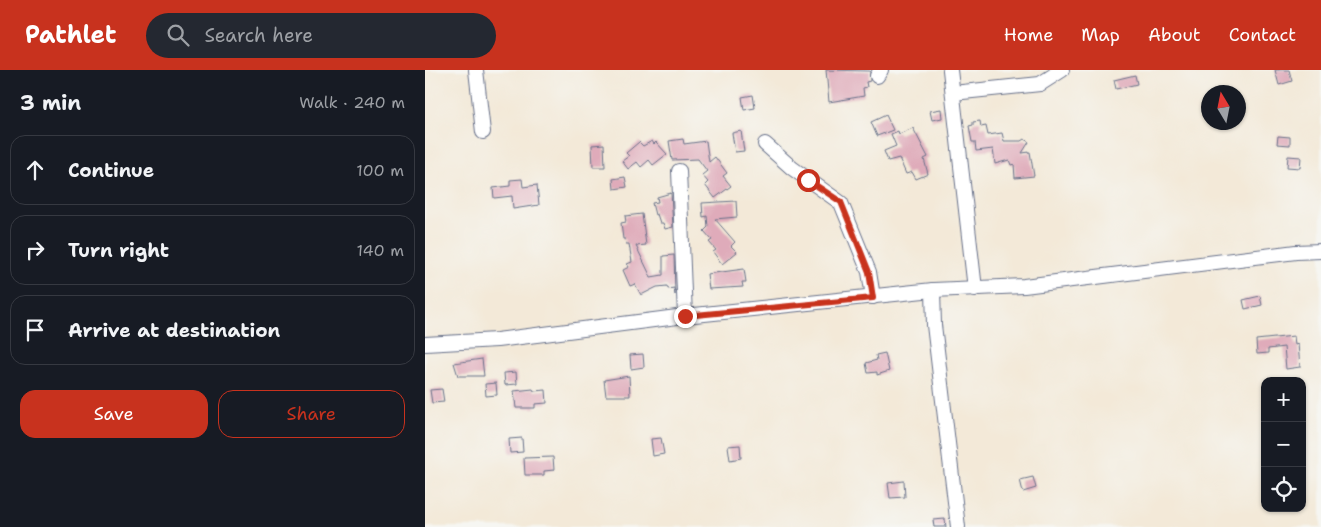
<!DOCTYPE html>
<html lang="en">
<head>
<meta charset="utf-8">
<style>
	:root { --surface:#171b24; --page:#242831; --text:#f1f3f6; --muted:#9ea1a6; --line:#363941; --accent:#c8321e }
	body { margin:0; font-family:"Shantell Sans",sans-serif; background:var(--page); color:var(--text) }
	.controls { position:absolute; right:15px; bottom:15px; display:grid; overflow:hidden; border-radius:10px; box-shadow:0 1px 4px #0004 }
	.controls button { width:45px; height:45px; display:grid; place-items:center; padding:0; border:0; border-bottom:1px solid var(--line); background:var(--surface); color:var(--text); font:25px sans-serif }
	.compass { position:absolute; left:776px; top:15px; width:45px; height:45px; border-radius:50%; background:var(--surface); box-shadow:0 1px 4px #0004; rotate:350deg }
	.stop { position:absolute; width:15px; height:15px; margin:-11px; border:4px solid #c8321e; border-radius:50%; background:#fff }
	.stop.end { background:#c8321e; border-color:#fff; box-shadow:0 1px 5px #0008 }
	.list { margin:0; padding:0; list-style:none }
	h2 { display:flex; justify-content:space-between; align-items:center; height:65px; margin:0; padding:0 20px; font-size:21px }
	h2 small { font-size:16px; font-weight:400; color:var(--muted) }
	.list li { display:grid; grid-template-columns:32px 1fr auto; gap:15px; align-items:center; box-sizing:border-box; height:70px; margin:0 10px 10px; padding:0 10px; border:1px solid var(--line); border-radius:15px }
	.list b { display:block; font-size:19px; white-space:nowrap }
	.list em { font-size:16px; font-style:normal; color:var(--muted) }
	.actions { display:flex; gap:10px; padding:15px 20px }
	.actions a { flex:1; padding:11px 0; border:1px solid var(--accent); border-radius:15px; text-align:center; font-size:18px; color:var(--accent) }
	.actions .main { background:var(--accent); color:#fff }
	.icon { flex:none; width:28px; height:28px; fill:none; stroke:currentColor; stroke-width:2; stroke-linecap:round; stroke-linejoin:round }
	.map { position:relative; flex:none; width:896px; height:457px; overflow:hidden }
	header { display:flex; align-items:center; gap:30px; box-sizing:border-box; height:70px; padding:0 25px; background:var(--accent); color:#fff }
	header strong { font-size:24px }
	nav { display:flex; gap:28px; margin-inline-start:auto; font-size:18px }
	.search { width:350px; height:45px; background:var(--page); display:flex; align-items:center; gap:12px; box-sizing:border-box; padding:0 18px; border-radius:28px; color:var(--muted); font-size:19px }
	main { display:flex }
	aside { flex:1; background:var(--surface) }
	.map>svg:first-child { display:block }
	.building { fill:#dfabba }
	.lines { fill:none; stroke-linecap:round; stroke-linejoin:round }
	.minor-casing { stroke:#677089; stroke-width:16 }
	.minor { stroke:#fff; stroke-width:14 }
	.route { stroke:#c8321e; stroke-width:6 }
</style>
</head>
<body>
<header>
<strong>Pathlet</strong>
<div class="search"><svg class="icon" aria-label="search" viewBox="0 0 24 24"><circle cx="10" cy="10" r="6"/><path d="M15 15l6 6"/></svg>Search here</div>
<nav><a>Home</a><a>Map</a><a>About</a><a>Contact</a></nav>
</header>
<main>
<aside>
<h2>3 min<small>Walk · 240 m</small></h2>
<ul class="list">
<li><svg class="icon" aria-label="ahead" viewBox="0 0 24 24"><path d="M12 20V5M6 11l6-6 6 6"/></svg><div><b>Continue</b></div><em>100 m</em></li>
<li><svg class="icon" aria-label="right" viewBox="0 0 24 24"><path d="M7 20v-9h11M14 6l5 5-5 5"/></svg><div><b>Turn right</b></div><em>140 m</em></li>
<li><svg class="icon" aria-label="arrive" viewBox="0 0 24 24"><path d="M6 21V4h12l-3 4 3 4H6"/></svg><div><b>Arrive at destination</b></div></li>
</ul>
<div class="actions"><a class="main">Save</a><a>Share</a></div>
</aside>
<div class="map">
<svg width="896" height="457" viewBox="0 0 896 457">
	<rect width="100%" height="100%" fill="#f6f6f2"/>
	<filter id="ink" filterUnits="userSpaceOnUse"><feTurbulence type="fractalNoise" baseFrequency=".02" numOctaves="2"/><feDisplacementMap in="SourceGraphic" scale="10" xChannelSelector="R" yChannelSelector="G"/><feConvolveMatrix kernelMatrix="1 2 1 2 8 2 1 2 1" color-interpolation-filters="sRGB"/></filter>
	<filter id="wash" filterUnits="userSpaceOnUse"><feTurbulence type="fractalNoise" baseFrequency=".0096" numOctaves="4" result="noise"/><feDisplacementMap in="SourceGraphic" scale="20" xChannelSelector="R" yChannelSelector="G"/><feGaussianBlur stdDeviation="1.12" result="paint"/><feColorMatrix in="noise" values="0 0 0 0 0 0 0 0 0 0 0 0 0 0 0 0 0 1.4 0 .05"/><feComposite in="paint" operator="in"/></filter>
	<g filter="url(#wash)">
		<rect width="100%" height="100%" fill="#f3e9d8"/>
		<g id="blocks">
			<!-- building -->
			<g class="building">
				<path d="M401,0L445,1V11L441,12L442,17L438,18L439,26L404,32Z"/>
				<path d="M850,0H864L867,11L854,15Z"/>
				<path d="M710,5L712,14L691,19L689,10Z"/>
				<path d="M328,25L330,38L319,40L317,27Z"/>
				<path d="M516,39L517,48L507,50L505,41Z"/>
				<path d="M461,45L468,60L452,66L446,52Z"/>
				<path d="M555,51L556,57L561,56L563,65L577,63L579,71H596L599,69L604,72L597,83L605,82L609,106L590,108L589,94L586,95L584,90L570,94L568,79L551,81L550,72H547L544,56L548,55V52Z"/>
				<path d="M488,58L503,87L499,89L503,104L491,109L487,102L481,104L474,88L463,91L459,81L471,76L466,64L473,61L474,64Z"/>
				<path d="M316,61L319,81L310,82L307,63Z"/>
				<path d="M853,66L865,67V75L852,74Z"/>
				<path d="M258,69L259,74L281,71L284,92L290,87L302,103L298,106L306,116L290,128L280,115L283,112L277,105L282,101L273,89L247,90L244,71Z"/>
				<path d="M227,71L229,74L231,72L242,84L228,95L224,90L216,97L212,92L203,99L197,91L204,86L201,83L214,72L218,76Z"/>
				<path d="M179,74L180,97H168L167,75Z"/>
				<path d="M863,86L876,87L875,98L862,97Z"/>
				<path d="M200,107L202,117L189,119L188,109Z"/>
				<path d="M97,109L98,117L112,115L114,135L88,139L87,126L69,128L68,118L85,116V110Z"/>
				<path d="M246,123L248,157L240,159L238,153H235L232,144L230,145L227,133L233,132L232,127Z"/>
				<path d="M311,131L312,147L290,149L310,172L306,176L312,182L297,194L288,182L291,180L284,172L287,170L279,161L283,157L282,146L278,147L277,133Z"/>
				<path d="M217,144L221,175L211,176L226,207L238,205V186L249,185L250,225L249,218L243,219L242,216L232,217L216,225L210,214L205,216L198,200L204,197L202,194L207,192L204,174H201L200,169H198L196,153L201,152L200,146Z"/>
				<path d="M319,199L321,212H317L318,217L284,219L282,204Z"/>
				<path d="M835,226L837,235L820,239L818,230Z"/>
				<path d="M869,266L870,275L873,274L875,297L861,299L859,277L843,279V283L832,284L831,270Z"/>
				<path d="M460,283L464,301L452,305V302L443,303L441,293L452,290L451,285Z"/>
				<path d="M218,284L219,297L206,299L205,285Z"/>
				<path d="M57,289L59,306H33L29,293Z"/>
				<path d="M91,302L92,314L80,315L79,303Z"/>
				<path d="M204,306L205,326H181L179,310Z"/>
				<path d="M71,313L72,325L61,326L60,314Z"/>
				<path d="M17,319L19,332L7,333L5,320Z"/>
				<path d="M108,319L109,321L121,320L122,333L110,334V338H91L89,321Z"/>
				<path d="M97,368L98,382L85,383L84,369Z"/>
				<path d="M236,368L239,384L228,386L226,369Z"/>
				<path d="M315,375L316,388L305,390L303,376Z"/>
				<path d="M128,387L129,400L119,401V405H100L99,388Z"/>
				<path d="M608,407L611,418L598,422L595,410Z"/>
				<path d="M479,411L480,427L465,428L463,413Z"/>
				<path d="M520,449L521,457H509L508,450Z"/>
			</g>
		</g>
	</g>
	<g filter="url(#ink)">
		<use href="#blocks" fill-opacity="0" stroke="#677089" stroke-width="1"/>
		<g class="lines">
			<!-- minor casing -->
			<g class="minor-casing">
				<g id="minor">
					<path d="M51,0L58,62"/>
					<path d="M525,0L550,219"/>
					<path d="M452,6L456,0"/>
					<path d="M528,23L615,14L637,0"/>
					<path d="M340,74L367,98L416,133L444,202L448,227"/>
					<path d="M254,101L260,246"/>
					<path d="M508,220L509,255L533,457"/>
					<path d="M0,274L72,270L260,246L508,220L599,216L871,182L896,181"/>
				</g>
			</g>
			<!-- minor -->
			<use href="#minor" class="minor"/>
		</g>
	</g>
	<g class="lines" filter="url(#ink)">
		<!-- route -->
		<path class="route" d="M260,246L448,228L444,202L416,132L383,110"/>
	</g>
</svg>
<div class="controls">
<button>+</button>
<button>−</button>
<button><svg class="icon" aria-label="locate" viewBox="0 0 24 24"><circle cx="12" cy="12" r="6"/><path d="M12 2v4M12 18v4M2 12h4M18 12h4"/></svg></button>
</div>
<svg class="compass" viewBox="-18 -18 36 36"><path d="M0-13l5 13h-10z" fill="#e53935"/><path d="M0 13l5-13h-10z" fill="#9ea1a6"/></svg>
<div class="stop" style="left:383px;top:110px"></div>
<div class="stop end" style="left:260px;top:246px"></div>
</div>
</main>
</body>
</html>
